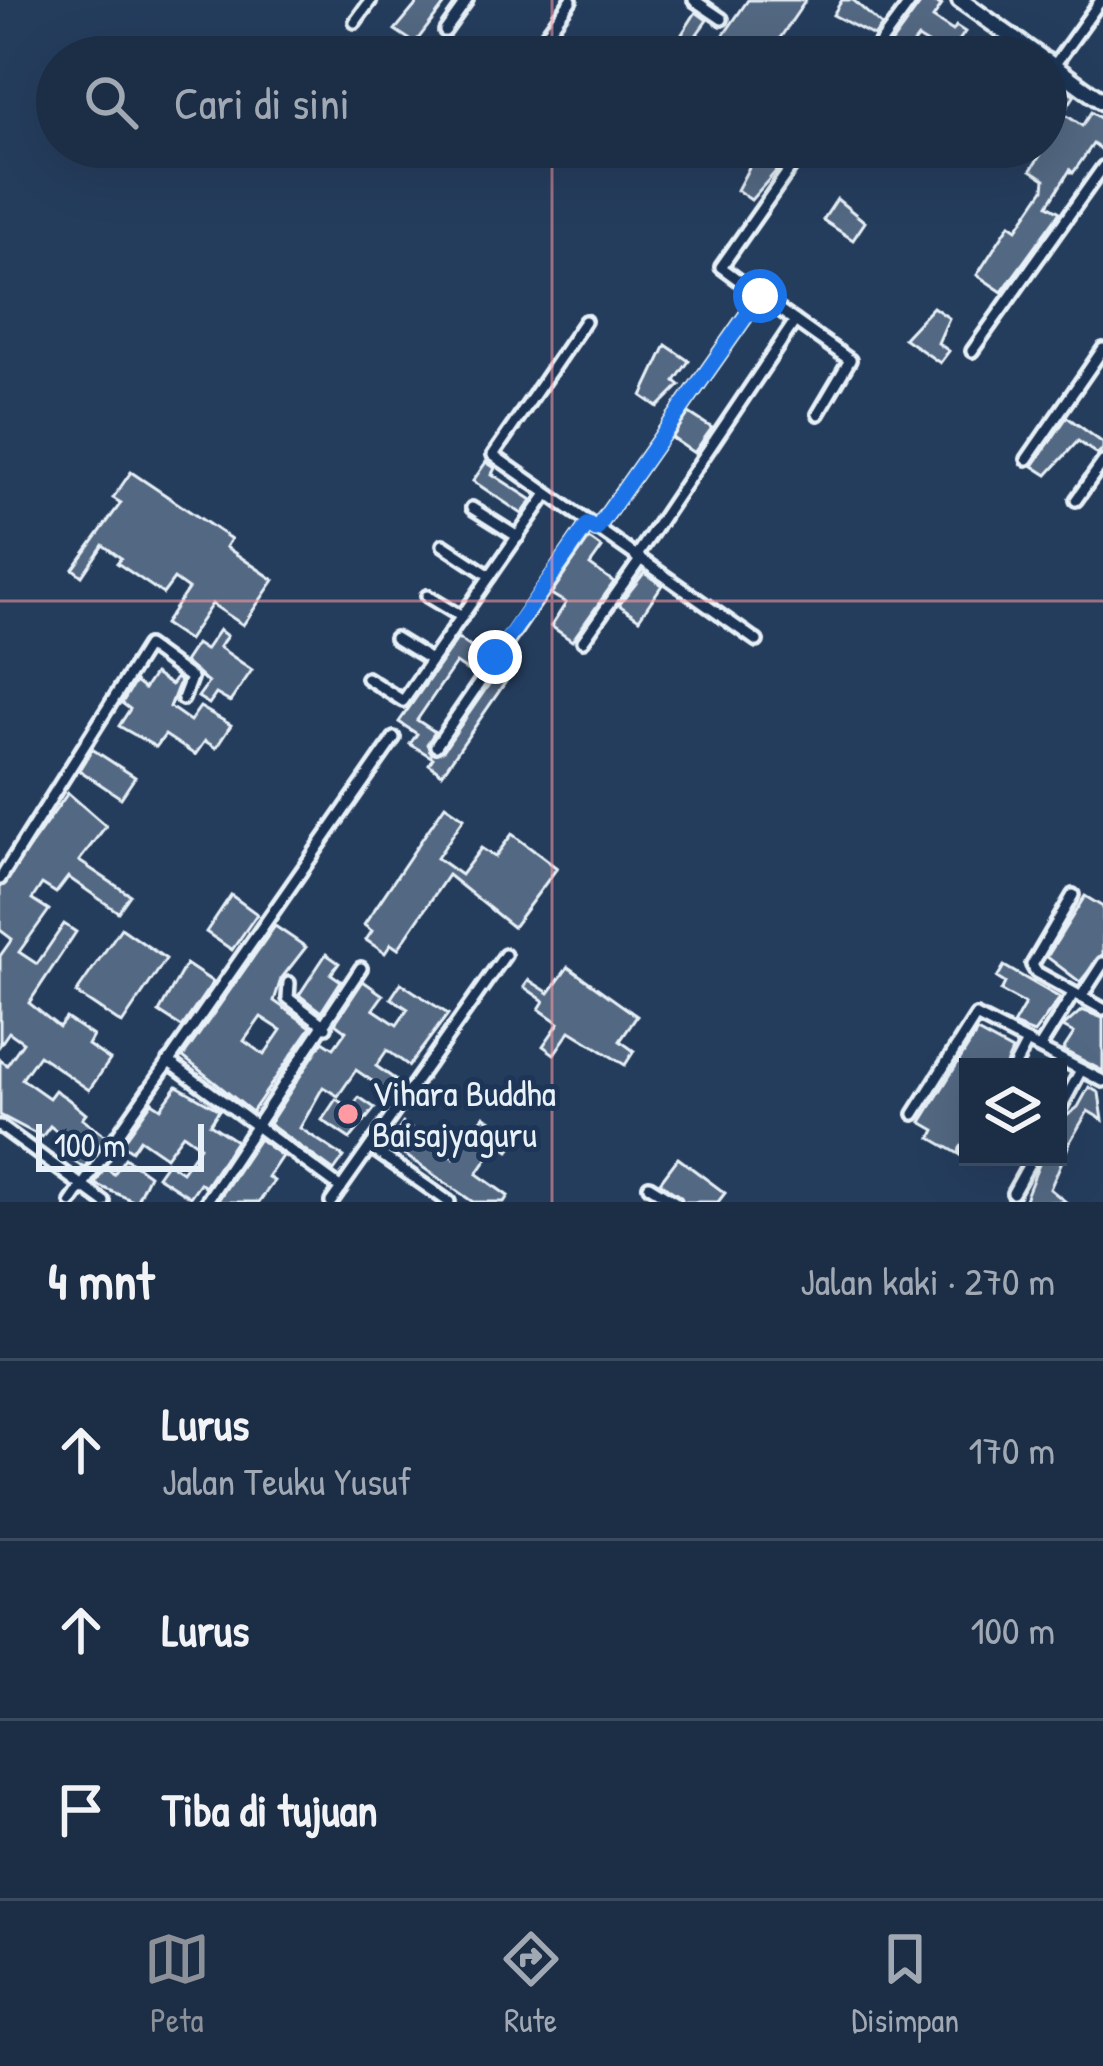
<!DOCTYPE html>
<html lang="id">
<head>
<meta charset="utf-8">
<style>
	:root { --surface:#1c2e46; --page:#293a51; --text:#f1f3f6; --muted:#a0a8b3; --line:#3a4a5f; --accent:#8c9099 }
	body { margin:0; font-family:"Patrick Hand",sans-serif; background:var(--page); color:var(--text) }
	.controls { position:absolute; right:36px; bottom:36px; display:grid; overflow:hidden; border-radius:0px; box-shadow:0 12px 48px #0002 }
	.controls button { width:108px; height:108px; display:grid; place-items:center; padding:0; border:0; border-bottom:3px solid var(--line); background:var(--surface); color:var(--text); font:60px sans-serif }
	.scale { position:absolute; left:36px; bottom:30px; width:168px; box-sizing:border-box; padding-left:12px; border:6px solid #e8f1f8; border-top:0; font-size:33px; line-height:42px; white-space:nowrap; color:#e8f1f8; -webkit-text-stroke:9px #1d3557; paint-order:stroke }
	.stop { position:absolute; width:36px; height:36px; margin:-27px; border:9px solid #1a73e8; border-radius:50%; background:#fff }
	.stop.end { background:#1a73e8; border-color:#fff; box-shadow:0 3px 12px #0008 }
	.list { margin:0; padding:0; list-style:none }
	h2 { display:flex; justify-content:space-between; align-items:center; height:156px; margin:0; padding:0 48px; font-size:51px }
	h2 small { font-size:39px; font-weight:400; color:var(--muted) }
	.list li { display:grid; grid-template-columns:78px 1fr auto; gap:36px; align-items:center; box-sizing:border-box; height:180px; padding:0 48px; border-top:3px solid var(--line) }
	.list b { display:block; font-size:45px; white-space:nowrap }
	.list p { margin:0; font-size:39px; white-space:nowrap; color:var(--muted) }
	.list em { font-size:39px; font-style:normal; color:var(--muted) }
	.icon { flex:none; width:66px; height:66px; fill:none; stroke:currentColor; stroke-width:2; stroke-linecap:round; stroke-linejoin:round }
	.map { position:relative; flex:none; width:1103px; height:1202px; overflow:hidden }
	.search { position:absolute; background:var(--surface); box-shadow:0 12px 48px #0002; left:36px; right:36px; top:36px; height:132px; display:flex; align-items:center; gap:30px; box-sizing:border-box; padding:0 42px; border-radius:66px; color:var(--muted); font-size:45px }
	.sheet { height:696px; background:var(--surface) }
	nav { display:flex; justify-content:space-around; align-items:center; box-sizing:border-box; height:168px; border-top:3px solid var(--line); background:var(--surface); font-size:33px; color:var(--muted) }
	nav a { display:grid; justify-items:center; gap:6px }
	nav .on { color:var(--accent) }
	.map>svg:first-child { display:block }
	.building { fill:#536782; stroke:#e8f1f8; stroke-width:3; fill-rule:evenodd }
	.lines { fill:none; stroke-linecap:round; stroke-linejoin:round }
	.street-casing { stroke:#e8f1f8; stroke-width:18 }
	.secondary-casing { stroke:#e8f1f8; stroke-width:22 }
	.street { stroke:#1d3557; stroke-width:9 }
	.secondary { stroke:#1d3557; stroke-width:14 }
	.route { stroke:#1a73e8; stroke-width:15 }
	.grid { fill:none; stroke:#ff9aa2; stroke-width:3; stroke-opacity:0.55 }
	.poi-dot { fill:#ff9aa2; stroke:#1d3557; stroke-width:4.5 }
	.labels { text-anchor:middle; stroke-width:10; stroke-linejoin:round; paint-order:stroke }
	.poi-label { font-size:36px; fill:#e8f1f8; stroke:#1d3557; text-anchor:start }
</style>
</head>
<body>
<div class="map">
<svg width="1103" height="1202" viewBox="0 0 1103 1202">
	<rect width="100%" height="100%" fill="#253d5d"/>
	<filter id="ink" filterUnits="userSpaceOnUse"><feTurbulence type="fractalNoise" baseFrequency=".00833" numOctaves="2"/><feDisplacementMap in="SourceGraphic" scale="24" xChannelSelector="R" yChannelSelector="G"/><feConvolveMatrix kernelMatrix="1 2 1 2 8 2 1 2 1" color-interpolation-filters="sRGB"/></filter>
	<g filter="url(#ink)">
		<!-- building -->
		<g class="building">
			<path d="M420,0H448L415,43L395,30Z"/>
			<path d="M748,0H806L767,57H706L682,34L696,12L707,20L697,34L716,46Z"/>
			<path d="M842,0H853L882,26L874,36L833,15Z"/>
			<path d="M923,0L942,5L933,18L953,31L956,26L965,32L948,56L918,38L904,57L882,56Z"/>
			<path d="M1061,86L1075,95L1063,113L1082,126L1091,112L1103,120V151L1093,144L1073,173L1070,170L1048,205L1060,212L1002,292L977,275L1010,224L1017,229L1044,189L1045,179L1031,170L1041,154L1030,147H1046L1055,126L1046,120V88L1055,94Z"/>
			<path d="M756,154L778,169L751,200L737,190Z"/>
			<path d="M837,199L865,222L853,240L823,220Z"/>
			<path d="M933,307L949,318L938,343L949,351L940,363L904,338Z"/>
			<path d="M666,345L689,361L675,381L680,385L658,407L642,396Z"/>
			<path d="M689,413L712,428L694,453L672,438Z"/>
			<path d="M1067,417L1103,443V449L1098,455L1078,441L1047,475L1033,466Z"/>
			<path d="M486,462L495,468L492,474L532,500L522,514L473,481Z"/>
			<path d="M131,472L231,539L226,547L274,580L243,625L212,604L188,640L164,624L188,589L174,579L163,594L117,563L121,558L103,545L82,576L73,569L121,503L113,498Z"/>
			<path d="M589,539L602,548L590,565L614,582L572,641L551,626L566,603L551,594Z"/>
			<path d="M644,573L662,585L639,619L619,605Z"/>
			<path d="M219,630L227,636L219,647L252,670L230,702L216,694L209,704L198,697L208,683L184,662L196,644L205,650Z"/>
			<path d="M458,638L486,658L474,675L456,663L417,720L435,732L427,744L432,754L443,751L501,667L511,674L442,774L429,764L433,758L410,744L417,734L399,722Z"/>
			<path d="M154,674L171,685L176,678L180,681L170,707L190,721L200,707L231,725L216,748L205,741L195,755L165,735L156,747L119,726L130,709L122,703L135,682L144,689Z"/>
			<path d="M92,749L135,777L121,798L79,770Z"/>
			<path d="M68,793L106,826L79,861L130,895L118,912L68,877L56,893L42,884L32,899L49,910L19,952L37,964L64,924L76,932L29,1003L59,1027L66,1018L93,1036L88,1045L110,1060L89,1090L39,1055L22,1079L49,1098L55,1090L68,1099L86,1114L82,1119L106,1136L84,1168L64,1155L72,1143L50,1126L42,1137L0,1115V1060L7,1065L23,1042L9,1032L0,1045V956L12,939L0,930V888Z"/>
			<path d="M445,805L464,818L437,858L461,875L481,848L495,857L512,834L557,868L513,927L448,875L398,949L391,944L385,953L366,940L372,931L364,925Z"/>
			<path d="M231,895L257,914L232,950L206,932Z"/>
			<path d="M1085,896L1103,907V954L1080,982L1047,957Z"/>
			<path d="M275,926L306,947L281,979L274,1001L311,1027L252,1112L183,1057ZM261,1017L281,1030L264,1055L244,1041Z"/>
			<path d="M121,928L166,959L122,1024L76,993Z"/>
			<path d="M326,954L339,963L331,974L341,981L321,1012L299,995Z"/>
			<path d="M186,964L213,982L182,1027L159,1012Z"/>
			<path d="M1004,966L1060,998L1034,1033L1013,1025L1025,1004L1001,991L1005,983L997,978Z"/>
			<path d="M568,967L637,1016L620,1041L634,1051L625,1065L570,1031L554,1054L543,1046L559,1023L539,1009L544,1001L524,987L529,980L549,993Z"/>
			<path d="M363,981L383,995L373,1009L397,1025L408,1009L391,998L401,983L448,1014L409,1066L387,1050L376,1066L396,1080L388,1092L356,1070L338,1096L323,1087L300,1128L344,1157L334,1171L269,1124L323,1041L334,1048L346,1031L335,1023Z"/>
			<path d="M1082,1010L1103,1018V1071L1063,1050L1074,1033L1063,1027Z"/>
			<path d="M977,1032L1012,1051L1005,1067H968V1141L959,1154L931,1138L935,1130L921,1122Z"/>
			<path d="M177,1086L219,1110L210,1124L236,1141L205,1187L200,1183L190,1197L157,1176L167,1162L182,1172L200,1146L183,1134L166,1157L140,1139L132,1151L122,1144L152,1102L161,1108Z"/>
			<path d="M1089,1087L1099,1093L1103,1120L1088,1111L1071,1140L1050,1189L1066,1202H1030L1025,1199L1042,1157H1058V1137L1065,1125L1059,1122L1078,1107Z"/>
			<path d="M359,1097L375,1108L350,1139L322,1120L336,1099L351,1109Z"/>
			<path d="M484,1116L517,1140L509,1151L498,1143L477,1174L508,1196L504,1202H473L389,1144L403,1123L454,1158Z"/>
			<path d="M259,1139L282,1156L268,1177L274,1181L259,1202H217Z"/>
			<path d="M125,1158L149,1175L136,1202L95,1184L105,1168L114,1174Z"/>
			<path d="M678,1158L725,1193L718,1202H684L660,1182Z"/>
		</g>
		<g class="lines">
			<!-- street casing -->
			<g class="street-casing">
				<g id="street">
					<path d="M694,0L722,19"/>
					<path d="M355,22L371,0"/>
					<path d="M445,31L467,0"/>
					<path d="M530,57L571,0"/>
					<path d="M870,57L912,0"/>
					<path d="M1053,67L1101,0"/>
					<path d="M760,296L850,360L818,414"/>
					<path d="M585,321L493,455L757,641"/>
					<path d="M972,351L1103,167"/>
					<path d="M1027,459L1103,349"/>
					<path d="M1076,500L1103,462"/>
					<path d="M472,508L518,537"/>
					<path d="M596,530L760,296L721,267L805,147"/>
					<path d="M443,545L490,576"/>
					<path d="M636,557L795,321"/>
					<path d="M427,596L462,617"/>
					<path d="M395,638L431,660"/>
					<path d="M583,641L640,560"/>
					<path d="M367,678L403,701L547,494"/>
					<path d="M436,746L588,524"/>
					<path d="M0,879L147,646L191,678L183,699"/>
					<path d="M1073,895L1032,965L1036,972L1103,1009"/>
					<path d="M289,983L288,998L326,1027"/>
					<path d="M1081,997L1103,963"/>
					<path d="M1040,1047L1073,994"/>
					<path d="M168,1061L341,1188"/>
					<path d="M1014,1067L1027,1042"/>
					<path d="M1058,1113L1081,1070"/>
					<path d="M914,1114L976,1016L1103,1081"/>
					<path d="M0,1126L104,1202"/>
					<path d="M370,1147L449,1202"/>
					<path d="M967,1151L968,1150"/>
					<path d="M649,1186L675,1202"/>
					<path d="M1013,1193L1033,1157"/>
					<path d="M71,1202L394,738"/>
					<path d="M206,1202L361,968"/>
					<path d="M331,1202L505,955"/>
				</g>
			</g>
			<!-- secondary casing -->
			<g class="secondary-casing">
				<g id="secondary">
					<path d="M960,0L1040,57"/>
					<path d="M1046,61L1103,102"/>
				</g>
			</g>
			<!-- street -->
			<use href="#street" class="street"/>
			<!-- secondary -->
			<use href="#secondary" class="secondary"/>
		</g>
	</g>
	<g class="lines" filter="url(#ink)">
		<!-- route -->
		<path class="route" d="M495,657L588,524L596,530L760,296"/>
	</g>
	<!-- grid -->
	<path class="grid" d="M552,0V57M552,147V1202M0,601H1103"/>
	<!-- markers -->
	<circle class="poi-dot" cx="348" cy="1114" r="12"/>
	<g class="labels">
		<!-- poi labels -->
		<g class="poi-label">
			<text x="372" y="1106">Vihara Buddha<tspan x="372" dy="41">Baisajyaguru</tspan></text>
		</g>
	</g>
</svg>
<div class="controls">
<button><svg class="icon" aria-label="layers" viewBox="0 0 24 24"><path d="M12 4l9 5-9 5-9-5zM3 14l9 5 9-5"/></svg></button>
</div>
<div class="scale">100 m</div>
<div class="stop" style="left:760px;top:296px"></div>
<div class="stop end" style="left:495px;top:657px"></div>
<div class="search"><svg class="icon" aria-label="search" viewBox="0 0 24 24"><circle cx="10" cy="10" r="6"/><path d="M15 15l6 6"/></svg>Cari di sini</div>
</div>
<section class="sheet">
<h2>4 mnt<small>Jalan kaki · 270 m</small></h2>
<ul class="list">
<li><svg class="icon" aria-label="ahead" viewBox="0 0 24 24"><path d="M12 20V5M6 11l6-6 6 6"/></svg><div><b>Lurus</b><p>Jalan Teuku Yusuf</p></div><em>170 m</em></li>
<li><svg class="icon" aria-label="ahead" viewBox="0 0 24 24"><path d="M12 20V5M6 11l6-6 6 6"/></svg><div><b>Lurus</b></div><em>100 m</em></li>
<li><svg class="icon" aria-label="arrive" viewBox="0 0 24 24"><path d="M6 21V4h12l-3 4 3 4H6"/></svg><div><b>Tiba di tujuan</b></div></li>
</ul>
</section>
<nav>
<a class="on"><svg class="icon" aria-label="map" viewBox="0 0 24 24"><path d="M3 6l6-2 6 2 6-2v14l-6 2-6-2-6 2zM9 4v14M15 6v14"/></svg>Peta</a>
<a><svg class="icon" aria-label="directions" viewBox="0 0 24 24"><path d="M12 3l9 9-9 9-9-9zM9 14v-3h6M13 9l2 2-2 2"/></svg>Rute</a>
<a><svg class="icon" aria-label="saved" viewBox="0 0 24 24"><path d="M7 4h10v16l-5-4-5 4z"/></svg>Disimpan</a>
</nav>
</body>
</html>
